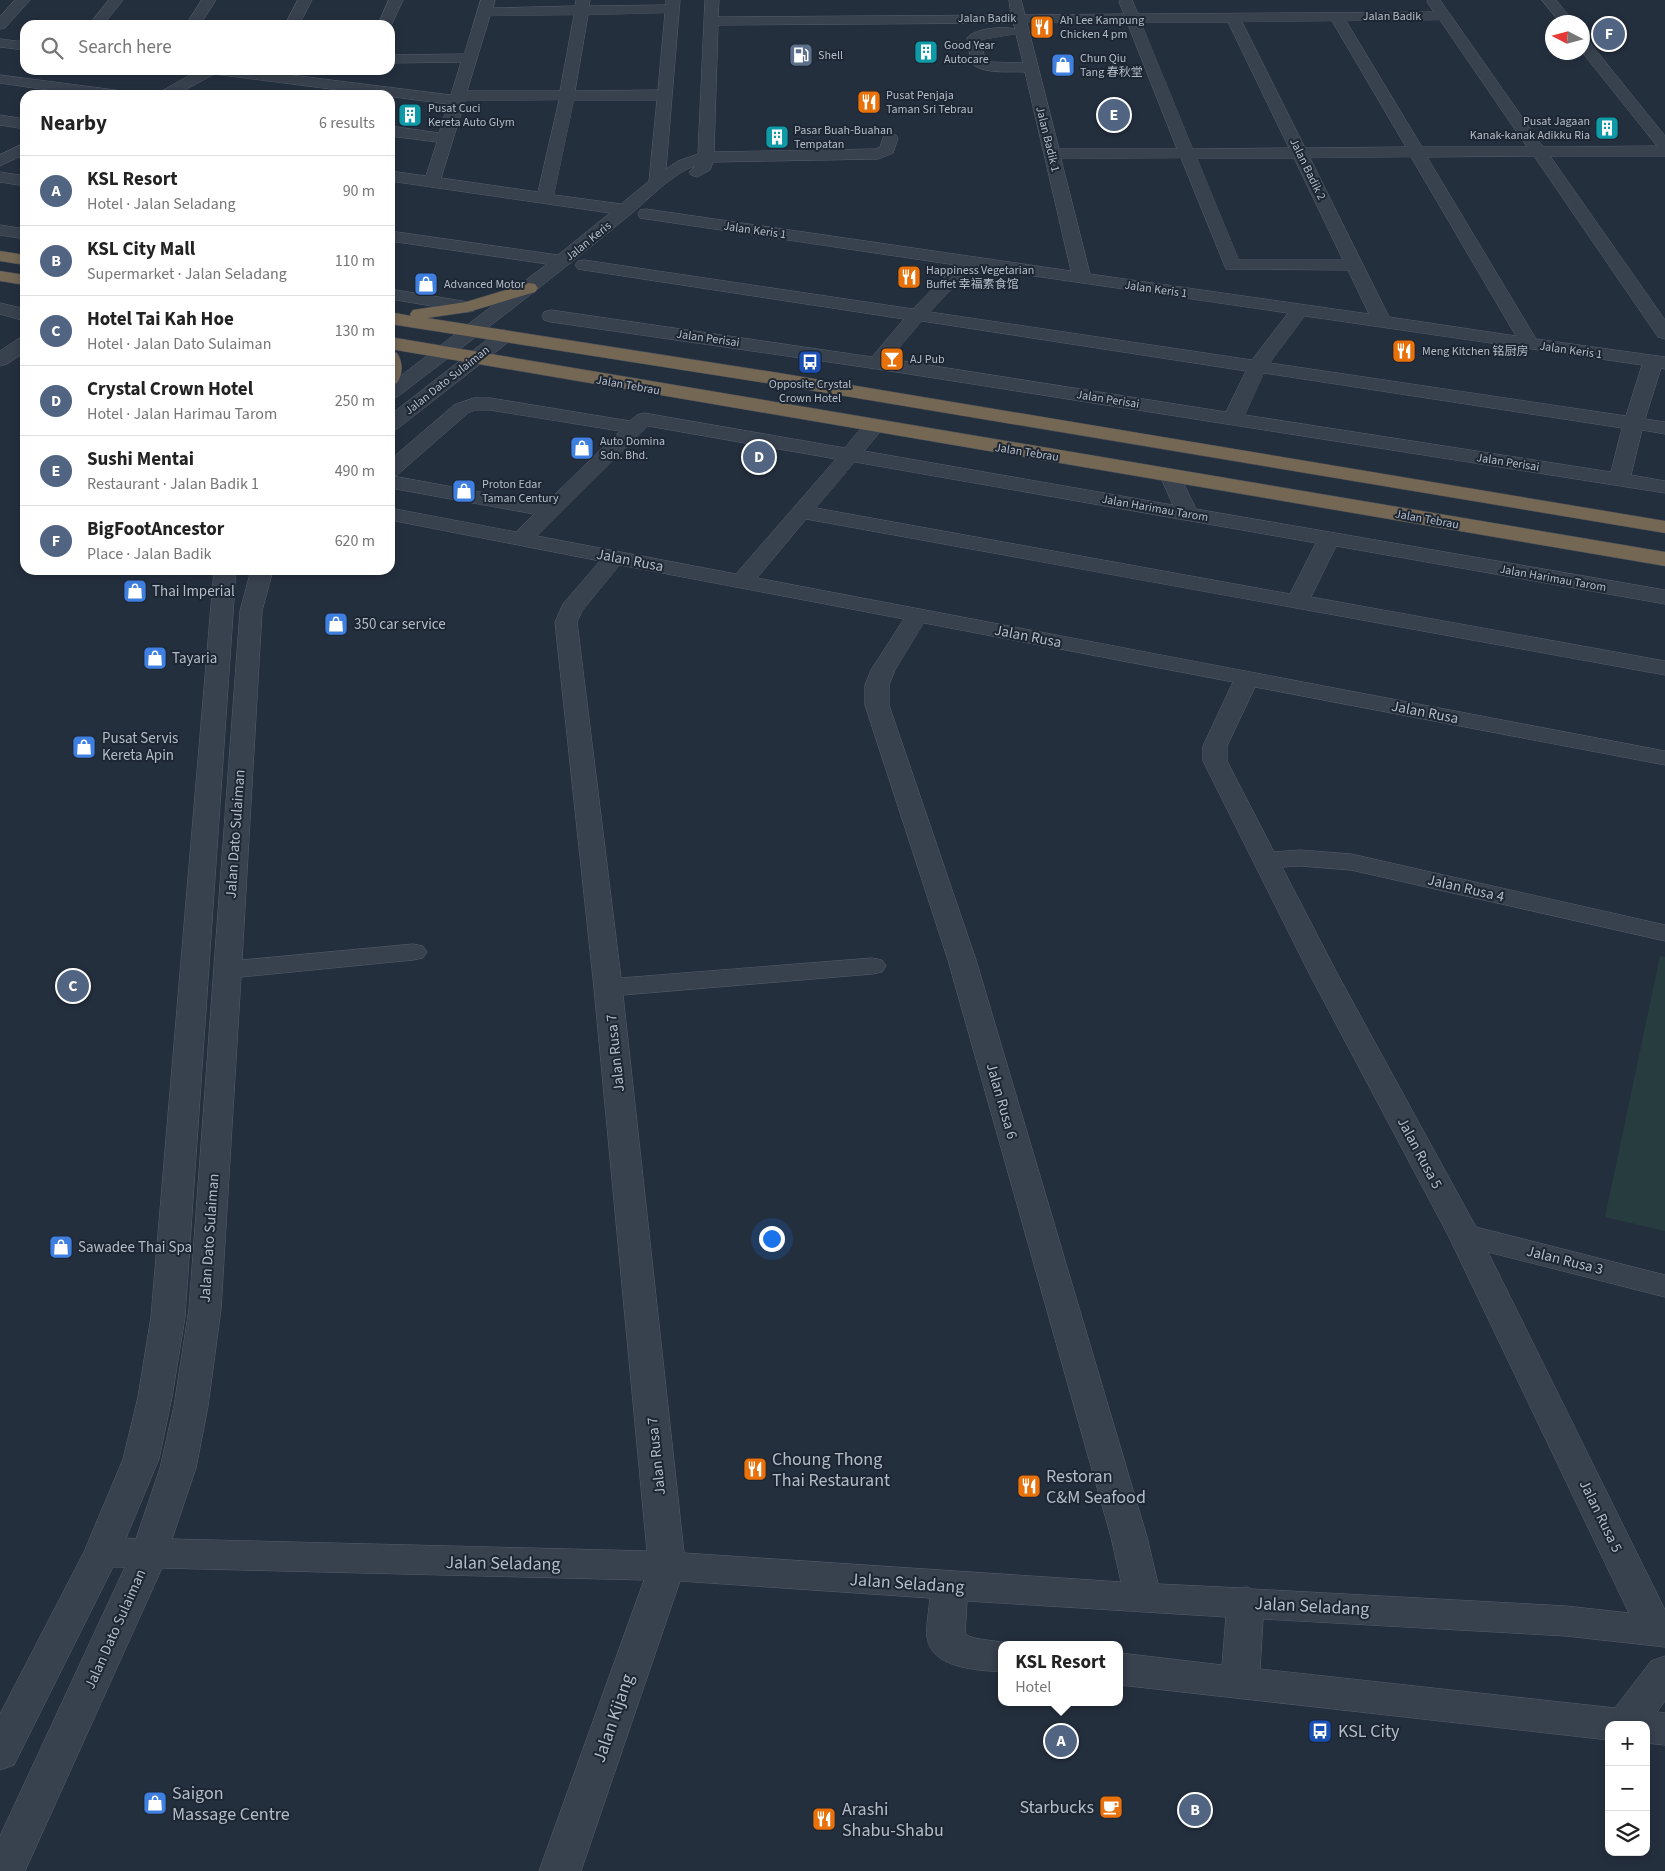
<!DOCTYPE html>
<html lang="en">
<head>
<meta charset="utf-8">
<style>
	:root { --surface:#fff; --page:#f2f2f2; --text:#222; --muted:#767676; --line:#e0e0e0; --accent:#516482 }
	body { margin:0; font-family:"Source Sans 3","Noto Sans SC",sans-serif; background:var(--page); color:var(--text) }
	.controls { position:absolute; right:15px; bottom:15px; display:grid; overflow:hidden; border-radius:10px; box-shadow:0 2px 8px #0003 }
	.controls button { width:45px; height:45px; display:grid; place-items:center; padding:0; border:0; border-bottom:1px solid var(--line); background:var(--surface); color:var(--text); font:25px sans-serif }
	.compass { position:absolute; left:1545px; top:15px; width:45px; height:45px; border-radius:50%; background:var(--surface); box-shadow:0 2px 8px #0003; rotate:276deg }
	.you { position:absolute; left:771px; top:1238px; width:18px; height:18px; margin:-12px; border:4px solid #fff; border-radius:50%; background:#1a73e8; box-shadow:0 0 0 8px #1a73e833 }
	.badge { display:grid; place-items:center; width:32px; height:32px; border-radius:50%; background:var(--accent); color:#fff; font-size:16px; font-weight:700 }
	.pin { position:absolute; translate:-50% -50%; border:2px solid #fff; box-shadow:0 1px 5px #0006 }
	.popup { position:absolute; left:998px; top:1641px; width:125px; height:65px; box-sizing:border-box; display:grid; place-content:center; border-radius:10px; background:var(--surface); filter:drop-shadow(0 1px 4px #0005); font-size:16px; white-space:nowrap; color:var(--muted) }
	.popup b { font-size:19px; color:var(--text) }
	.popup::after { content:''; position:absolute; left:50%; top:100%; margin-left:-10px; border:10px solid transparent; border-top-color:var(--surface) }
	.list { margin:0; padding:0; list-style:none }
	h2 { display:flex; justify-content:space-between; align-items:center; height:65px; margin:0; padding:0 20px; font-size:21px }
	h2 small { font-size:16px; font-weight:400; color:var(--muted) }
	.list li { display:grid; grid-template-columns:32px 1fr auto; gap:15px; align-items:center; box-sizing:border-box; height:70px; padding:0 20px; border-top:1px solid var(--line) }
	.list b { display:block; font-size:19px; white-space:nowrap }
	.list p { margin:0; font-size:16px; white-space:nowrap; color:var(--muted) }
	.list em { font-size:16px; font-style:normal; color:var(--muted) }
	.icon { flex:none; width:28px; height:28px; fill:none; stroke:currentColor; stroke-width:2; stroke-linecap:round; stroke-linejoin:round }
	.map { position:relative; flex:none; width:1665px; height:1871px; overflow:hidden }
	.search { position:absolute; background:var(--surface); box-shadow:0 2px 8px #0003; left:20px; top:20px; width:375px; height:55px; display:flex; align-items:center; gap:12px; box-sizing:border-box; padding:0 18px; border-radius:15px; color:var(--muted); font-size:19px }
	.panel { position:absolute; background:var(--surface); box-shadow:0 2px 8px #0003; left:20px; top:90px; width:375px; height:485px; border-radius:15px }
	.map>svg:first-child { display:block }
	.green { fill:#263c3f }
	.lines { fill:none; stroke-linecap:round; stroke-linejoin:round }
	.minor-casing { stroke:#565f6c; stroke-width:1 }
	.highway-casing { stroke:#434c59; stroke-width:1 }
	.minor { fill:#38414e; fill-rule:evenodd }
	.highway { fill:#746855; fill-rule:evenodd }
	.labels { text-anchor:middle; stroke-width:4; stroke-linejoin:round; paint-order:stroke }
	.far-street-label { font-size:12px; fill:#b4bcc9; stroke:#1d2633 }
	.far-poi-label { font-size:12px; fill:#b4bcc9; stroke:#1d2633; text-anchor:start }
	.street-label { font-size:15px; fill:#b4bcc9; stroke:#1d2633 }
	.poi-label { font-size:15px; fill:#b4bcc9; stroke:#1d2633; text-anchor:start }
	.near-poi-label { font-size:18px; fill:#b4bcc9; stroke:#1d2633; text-anchor:start }
	.near-street-label { font-size:18px; fill:#b4bcc9; stroke:#1d2633 }
</style>
</head>
<body>
<div class="map">
<svg width="1665" height="1871" viewBox="0 0 1665 1871">
	<rect width="100%" height="100%" fill="#242f3e"/>
	<!-- green -->
	<path class="green" d="M1660,956L1665,957V1231L1605,1217Z"/>
	<g class="lines">
		<!-- minor casing -->
		<g class="minor-casing">
			<g id="minor">
				<path d="M15,0H30L5,28L0,29V17Z"/>
				<path d="M109,0H123L103,25H89Z"/>
				<path d="M202,0H216L200,25H186Z"/>
				<path d="M298,0H312L299,25H285Z"/>
				<path d="M389,0H403L390,28V25H378Z"/>
				<path d="M481,0H495L493,8L575,6L576,0H590L589,6L666,5V0H680L666,169L678,161L698,154L705,0H719L718,17L1011,15L1009,0H1021L1025,15L1124,14L1119,2L1120,0H1132L1138,14L1434,12L1427,2L1428,0H1440L1543,147L1657,146L1582,52V38L1587,39L1665,136V156H1550L1665,320V339L1658,337L1534,156L1427,157L1536,339L1665,357V369L1661,368L1645,419L1665,422V434L1642,430L1631,475L1665,481V493L877,369L551,322L544,320L542,316L544,312L551,310L872,357L904,319L584,270L578,269L575,265L578,261L584,260L913,309L956,265L640,218L638,214L640,210L646,209L1071,271L1025,72C1010,71 981,75 971,62L967,38C975,28 1003,26 1015,29L1013,23L718,25L714,152L875,149L880,147L884,135H896L898,138L893,153L878,159L713,162L710,170L697,177L691,175L689,172L695,166C673,173 650,198 632,213C556,276 476,337 397,397L390,399V384L547,264L390,241V231L558,255L610,213L390,181V171L426,176L437,142L390,136V126L439,133L448,104L214,74L176,95H157L160,92L199,70H251L451,95L461,62L390,63V55L464,54ZM665,13L658,90L575,91L588,15ZM574,15L560,91H467L490,16ZM1440,20L1527,147H1422L1346,21ZM1332,21L1406,147L1305,148L1242,22ZM1127,22L1177,149H1059L1027,23ZM1141,22H1228L1289,148L1193,149ZM1016,34L1023,63L990,62L985,60L981,40ZM559,100L538,192L441,178L465,101ZM574,100H657L649,181L621,204L554,195ZM1411,157L1516,336L1389,317L1310,158ZM1181,158L1226,269L1348,270L1369,314L1090,274L1061,159ZM1197,158H1294L1343,260H1239ZM973,267L1288,313L1252,360L930,312ZM1305,316L1642,365L1626,416L1270,363ZM922,321L1246,371L1226,412L890,359ZM1264,373L1622,428L1611,472L1245,415Z"/>
				<path d="M1542,0H1556L1574,22H1560Z"/>
				<path d="M0,39L25,42V50L0,47Z"/>
				<path d="M0,75L115,90L120,92L123,95H82L0,83Z"/>
				<path d="M0,115L25,119V129L0,125Z"/>
				<path d="M25,143V154L0,166V155Z"/>
				<path d="M0,172L25,176V186L0,182Z"/>
				<path d="M0,225L25,229V239L0,235Z"/>
				<path d="M390,289L474,303L477,307L474,311L468,312L390,299Z"/>
				<path d="M0,303L25,309V321L0,314Z"/>
				<path d="M504,330L511,332L513,336L511,340L397,429L390,431V415L497,332Z"/>
				<path d="M25,337V352L7,364L0,366V351L18,339Z"/>
				<path d="M474,398H490L630,421L637,415L644,413L845,448C855,436 864,419 881,423L884,427L864,451L1173,505L1160,476L1163,472L1170,470L1177,472L1180,476L1196,509L1665,590V604L1336,546L1311,597L1665,661V675L806,519L757,578L1665,751V765L1255,687L1227,746V761L1274,852L1300,850L1351,854L1665,925V941L1351,870L1300,866L1282,867L1338,975L1476,1227L1665,1275V1297L1488,1252L1665,1610V1647L1566,1636L1263,1619L1260,1669L1615,1708L1651,1661L1665,1656V1701L1657,1712L1665,1713V1745L1646,1743V1725H1609V1740L1120,1685V1653L1222,1665L1226,1617L967,1601L965,1634C974,1641 1001,1640 1015,1645H1002V1672C978,1670 931,1669 927,1637C926,1625 929,1610 930,1598L680,1581L581,1871H539L644,1580L162,1568L25,1871H0V1836L125,1567H113L14,1765L0,1770V1714L84,1552L123,1459L138,1397L151,1317L214,570H236L185,1317L172,1397L159,1459L126,1538L136,1539L160,1468L174,1406L189,1309L240,611L251,570H273L262,611L242,960L413,944L423,946L427,952L423,958L413,960L241,977L221,1309L208,1406L196,1468L172,1539L647,1551L594,988L555,622L563,604L600,561L390,520V508L516,532L534,514L390,488V460L454,405ZM476,410H490L620,431L545,504L393,476L397,475L468,413ZM648,426L836,459L736,574L537,536ZM855,462L1316,543L1290,594L816,508ZM620,565L904,619L871,670L865,685V705L948,960L1111,1537L1121,1582L684,1553L623,995L872,974L882,972L886,966L882,960L872,958L621,978L577,622L582,611ZM924,623L1233,682L1203,746V761L1310,975L1448,1235L1629,1613L1566,1606L1252,1589L1246,1587L1242,1588L1158,1584L1147,1537L976,960L889,705V685L895,670Z"/>
			</g>
		</g>
		<!-- highway casing -->
		<g class="highway-casing">
			<g id="highway">
				<path d="M0,251L25,255V265L0,261Z"/>
				<path d="M0,271L25,275V285L0,281Z"/>
				<path d="M529,283L535,284L538,288L535,292L468,312L427,318L779,373L1665,521V533L779,385L390,324V312L411,316L410,314L413,310L466,302Z"/>
				<path d="M390,337L1665,552V566L390,349Z"/>
				<path d="M390,351L397,353C403,362 403,374 397,383L390,385Z"/>
			</g>
		</g>
		<!-- minor -->
		<use href="#minor" class="minor"/>
		<!-- highway -->
		<use href="#highway" class="highway"/>
	</g>
	<!-- icons -->
	<defs>
		<g id="restaurant-square" transform="scale(1.25)"><rect x="-9" y="-9" width="18" height="18" rx="4" fill="#e8710a" stroke="#1d2633"/><path d="M-5-6h1v4h1v-4h1v4h1v-4h1v5L-1.5 .5V6h-2V.5L-5-1ZM5-6V6H3V1.5H1.5Q1.5-4 5-6Z" fill="#fff"/></g>
		<g id="building-square" transform="scale(1.25)"><rect x="-9" y="-9" width="18" height="18" rx="4" fill="#0f9aa8" stroke="#1d2633"/><path d="M-4-6H4V6H1V3H-1V6H-4ZM-2.5-4.3h1.7v1.8h-1.7ZM.8-4.3h1.7v1.8H.8ZM-2.5-1h1.7V.8h-1.7ZM.8-1h1.7V.8H.8Z" fill="#fff"/></g>
		<g id="fuel-square" transform="scale(1.25)"><rect x="-9" y="-9" width="18" height="18" rx="4" fill="#5c6f8a" stroke="#1d2633"/><path d="M-5.5-6h7V0h2V4h1.3V-2.5L3-4.5l.8-.8L6-3V5H2.5V1h-1V6h-7ZM-4.2-4.7v3.2H.2V-4.7Z" fill="#fff"/></g>
		<g id="shop-square" transform="scale(1.25)"><rect x="-9" y="-9" width="18" height="18" rx="4" fill="#3f7fe0" stroke="#1d2633"/><path d="M-5-2.5h2.3a2.7 3.5 0 0 1 5.4 0H5L5.5 6h-11ZM-1.5-2.5h3a1.5 2.3 0 0 0-3 0Z" fill="#fff"/></g>
		<g id="bar-square" transform="scale(1.25)"><rect x="-9" y="-9" width="18" height="18" rx="4" fill="#e8710a" stroke="#1d2633"/><path d="M-6-5H6L.8 .8V4.5H3.5V6h-7V4.5H-.8V.8Z" fill="#fff"/></g>
		<g id="bus-square" transform="scale(1.25)"><rect x="-9" y="-9" width="18" height="18" rx="4" fill="#1a4fb4" stroke="#1d2633"/><path d="M-5-6H5V4H4V6H2V4H-2V6H-4V4H-5ZM-3.5-4V0h7V-4ZM-3.5 1.2v1.5H-2V1.2ZM2 1.2v1.5H3.5V1.2Z" fill="#fff"/></g>
		<g id="cafe-square" transform="scale(1.25)"><rect x="-9" y="-9" width="18" height="18" rx="4" fill="#e8710a" stroke="#1d2633"/><path d="M-5.5-4.5H6V0H3Q3 3.5 0 3.5H-2.5Q-5.5 3.5-5.5 0ZM3-3.2v2h1.7v-2ZM-6 4.5H4V6H-6Z" fill="#fff"/></g>
	</defs>
	<g fill-rule="evenodd">
		<use href="#restaurant-square" x="1042" y="27"/>
		<use href="#building-square" x="926" y="52"/>
		<use href="#fuel-square" x="801" y="55"/>
		<use href="#shop-square" x="1063" y="65"/>
		<use href="#restaurant-square" x="869" y="102"/>
		<use href="#building-square" x="410" y="115"/>
		<use href="#building-square" x="1607" y="128"/>
		<use href="#building-square" x="777" y="137"/>
		<use href="#restaurant-square" x="909" y="277"/>
		<use href="#shop-square" x="426" y="284"/>
		<use href="#restaurant-square" x="1404" y="351"/>
		<use href="#bar-square" x="892" y="359"/>
		<use href="#bus-square" x="810" y="362"/>
		<use href="#shop-square" x="582" y="448"/>
		<use href="#shop-square" x="464" y="491"/>
		<use href="#shop-square" x="135" y="591"/>
		<use href="#shop-square" x="336" y="624"/>
		<use href="#shop-square" x="155" y="658"/>
		<use href="#shop-square" x="84" y="747"/>
		<use href="#shop-square" x="61" y="1247"/>
		<use href="#restaurant-square" x="755" y="1469"/>
		<use href="#restaurant-square" x="1029" y="1486"/>
		<use href="#bus-square" x="1320" y="1731"/>
		<use href="#shop-square" x="155" y="1803"/>
		<use href="#cafe-square" x="1111" y="1807"/>
		<use href="#restaurant-square" x="824" y="1819"/>
	</g>
	<g class="labels">
		<!-- far-street labels -->
		<g class="far-street-label">
			<text x="1392" y="20">Jalan Badik</text>
			<text x="987" y="22">Jalan Badik</text>
			<text transform="translate(1048 139) rotate(76)" y="4">Jalan Badik 1</text>
			<text transform="translate(1308 169) rotate(64)" y="4">Jalan Badik 2</text>
			<text transform="translate(755 230) rotate(8)" y="4">Jalan Keris 1</text>
			<text transform="translate(588 241) rotate(-39)" y="4">Jalan Keris</text>
			<text transform="translate(1156 289) rotate(8)" y="4">Jalan Keris 1</text>
			<text transform="translate(708 338) rotate(8)" y="4">Jalan Perisai</text>
			<text transform="translate(1571 350) rotate(8)" y="4">Jalan Keris 1</text>
			<text transform="translate(447 380) rotate(-38)" y="4">Jalan Dato Sulaiman</text>
			<text transform="translate(628 385) rotate(10)" y="4">Jalan Tebrau</text>
			<text transform="translate(1108 399) rotate(9)" y="4">Jalan Perisai</text>
			<text transform="translate(1027 452) rotate(9)" y="4">Jalan Tebrau</text>
			<text transform="translate(1508 462) rotate(9)" y="4">Jalan Perisai</text>
			<text transform="translate(1155 508) rotate(10)" y="4">Jalan Harimau Tarom</text>
			<text transform="translate(1427 519) rotate(10)" y="4">Jalan Tebrau</text>
			<text transform="translate(1553 578) rotate(10)" y="4">Jalan Harimau Tarom</text>
		</g>
		<!-- far-poi labels -->
		<g class="far-poi-label">
			<text x="1060" y="24">Ah Lee Kampung<tspan x="1060" dy="14">Chicken 4 pm</tspan></text>
			<text x="944" y="49">Good Year<tspan x="944" dy="14">Autocare</tspan></text>
			<text x="818" y="59">Shell</text>
			<text x="1080" y="62">Chun Qiu<tspan x="1080" dy="14">Tang 春秋堂</tspan></text>
			<text x="886" y="99">Pusat Penjaja<tspan x="886" dy="14">Taman Sri Tebrau</tspan></text>
			<text x="428" y="112">Pusat Cuci<tspan x="428" dy="14">Kereta Auto Glym</tspan></text>
			<text x="1590" y="125" text-anchor="end">Pusat Jagaan<tspan x="1590" dy="14">Kanak-kanak Adikku Ria</tspan></text>
			<text x="794" y="134">Pasar Buah-Buahan<tspan x="794" dy="14">Tempatan</tspan></text>
			<text x="926" y="274">Happiness Vegetarian<tspan x="926" dy="14">Buffet 幸福素食馆</tspan></text>
			<text x="444" y="288">Advanced Motor</text>
			<text x="1422" y="355">Meng Kitchen 铭厨房</text>
			<text x="910" y="363">AJ Pub</text>
			<text x="810" y="388" text-anchor="middle">Opposite Crystal<tspan x="810" dy="14">Crown Hotel</tspan></text>
			<text x="600" y="445">Auto Domina<tspan x="600" dy="14">Sdn. Bhd.</tspan></text>
			<text x="482" y="488">Proton Edar<tspan x="482" dy="14">Taman Century</tspan></text>
		</g>
		<!-- street labels -->
		<g class="street-label">
			<text transform="translate(630 560) rotate(11)" y="5">Jalan Rusa</text>
			<text transform="translate(1028 636) rotate(11)" y="5">Jalan Rusa</text>
			<text transform="translate(1425 712) rotate(11)" y="5">Jalan Rusa</text>
			<text transform="translate(235 834) rotate(-86)" y="5">Jalan Dato Sulaiman</text>
			<text transform="translate(1466 888) rotate(13)" y="5">Jalan Rusa 4</text>
			<text transform="translate(615 1053) rotate(-96)" y="5">Jalan Rusa 7</text>
			<text transform="translate(1002 1101) rotate(74)" y="5">Jalan Rusa 6</text>
			<text transform="translate(1420 1153) rotate(62)" y="5">Jalan Rusa 5</text>
			<text transform="translate(209 1238) rotate(-86)" y="5">Jalan Dato Sulaiman</text>
			<text transform="translate(1565 1260) rotate(14)" y="5">Jalan Rusa 3</text>
			<text transform="translate(656 1456) rotate(-96)" y="5">Jalan Rusa 7</text>
			<text transform="translate(1601 1516) rotate(64)" y="5">Jalan Rusa 5</text>
			<text transform="translate(115 1629) rotate(-66)" y="5">Jalan Dato Sulaiman</text>
		</g>
		<!-- poi labels -->
		<g class="poi-label">
			<text x="152" y="596">Thai Imperial</text>
			<text x="354" y="629">350 car service</text>
			<text x="172" y="663">Tayaria</text>
			<text x="102" y="743">Pusat Servis<tspan x="102" dy="17">Kereta Apin</tspan></text>
			<text x="78" y="1252">Sawadee Thai Spa</text>
		</g>
		<!-- near-poi labels -->
		<g class="near-poi-label">
			<text x="772" y="1465">Choung Thong<tspan x="772" dy="21">Thai Restaurant</tspan></text>
			<text x="1046" y="1482">Restoran<tspan x="1046" dy="21">C&amp;M Seafood</tspan></text>
			<text x="1338" y="1737">KSL City</text>
			<text x="172" y="1799">Saigon<tspan x="172" dy="21">Massage Centre</tspan></text>
			<text x="1094" y="1813" text-anchor="end">Starbucks</text>
			<text x="842" y="1815">Arashi<tspan x="842" dy="21">Shabu-Shabu</tspan></text>
		</g>
		<!-- near-street labels -->
		<g class="near-street-label">
			<text transform="translate(503 1563) rotate(1)" y="6">Jalan Seladang</text>
			<text transform="translate(907 1583) rotate(4)" y="6">Jalan Seladang</text>
			<text transform="translate(1312 1606) rotate(3)" y="6">Jalan Seladang</text>
			<text transform="translate(613 1718) rotate(-71)" y="6">Jalan Kijang</text>
		</g>
	</g>
</svg>
<div class="controls">
<button>+</button>
<button>−</button>
<button><svg class="icon" aria-label="layers" viewBox="0 0 24 24"><path d="M12 4l9 5-9 5-9-5zM3 14l9 5 9-5"/></svg></button>
</div>
<svg class="compass" viewBox="-18 -18 36 36"><path d="M0-13l5 13h-10z" fill="#e53935"/><path d="M0 13l5-13h-10z" fill="#767676"/></svg>
<div class="you"></div>
<div class="pin badge" style="left:1061px;top:1741px">A</div>
<div class="popup"><b>KSL Resort</b>Hotel</div>
<div class="pin badge" style="left:1195px;top:1810px">B</div>
<div class="pin badge" style="left:73px;top:986px">C</div>
<div class="pin badge" style="left:759px;top:457px">D</div>
<div class="pin badge" style="left:1114px;top:115px">E</div>
<div class="pin badge" style="left:1609px;top:34px">F</div>
<div class="search"><svg class="icon" aria-label="search" viewBox="0 0 24 24"><circle cx="10" cy="10" r="6"/><path d="M15 15l6 6"/></svg>Search here</div>
<section class="panel">
<h2>Nearby<small>6 results</small></h2>
<ul class="list">
<li><span class="badge">A</span><div><b>KSL Resort</b><p>Hotel · Jalan Seladang</p></div><em>90 m</em></li>
<li><span class="badge">B</span><div><b>KSL City Mall</b><p>Supermarket · Jalan Seladang</p></div><em>110 m</em></li>
<li><span class="badge">C</span><div><b>Hotel Tai Kah Hoe</b><p>Hotel · Jalan Dato Sulaiman</p></div><em>130 m</em></li>
<li><span class="badge">D</span><div><b>Crystal Crown Hotel</b><p>Hotel · Jalan Harimau Tarom</p></div><em>250 m</em></li>
<li><span class="badge">E</span><div><b>Sushi Mentai</b><p>Restaurant · Jalan Badik 1</p></div><em>490 m</em></li>
<li><span class="badge">F</span><div><b>BigFootAncestor</b><p>Place · Jalan Badik</p></div><em>620 m</em></li>
</ul>
</section>
</div>
</body>
</html>
